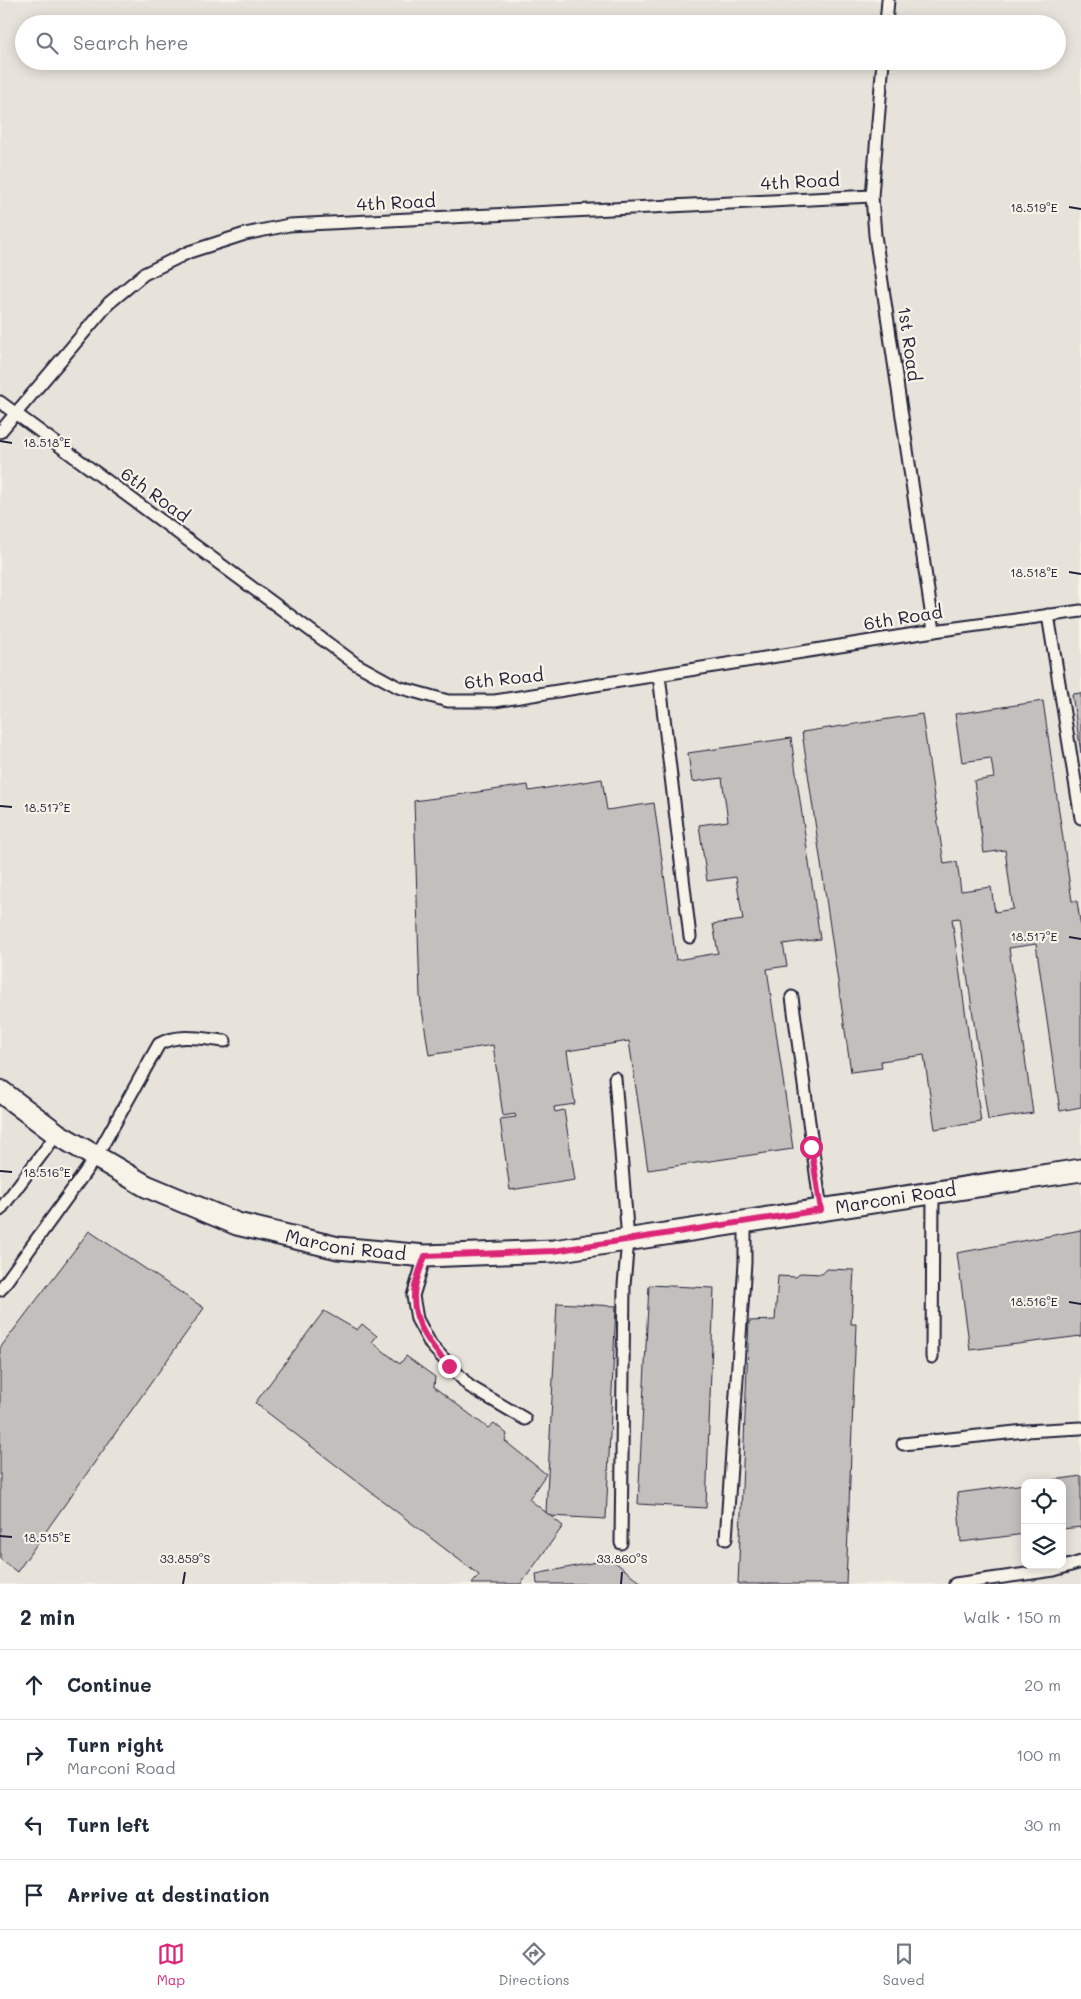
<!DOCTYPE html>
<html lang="en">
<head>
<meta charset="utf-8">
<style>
	:root { --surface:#fff; --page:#f6f6f7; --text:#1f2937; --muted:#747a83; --line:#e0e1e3; --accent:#db2777 }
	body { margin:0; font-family:Mali,sans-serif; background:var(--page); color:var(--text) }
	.controls { position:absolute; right:15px; bottom:15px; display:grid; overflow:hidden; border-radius:10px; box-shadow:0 2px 12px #0003 }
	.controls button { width:45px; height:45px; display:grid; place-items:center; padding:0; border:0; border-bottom:1px solid var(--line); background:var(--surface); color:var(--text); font:25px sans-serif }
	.stop { position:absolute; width:15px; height:15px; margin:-11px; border:4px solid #db2777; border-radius:50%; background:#fff }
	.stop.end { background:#db2777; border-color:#fff; box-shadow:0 1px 5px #0008 }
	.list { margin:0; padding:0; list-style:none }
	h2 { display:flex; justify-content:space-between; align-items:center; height:65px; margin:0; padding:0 20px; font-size:21px }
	h2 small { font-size:16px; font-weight:400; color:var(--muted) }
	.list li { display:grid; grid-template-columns:32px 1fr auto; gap:15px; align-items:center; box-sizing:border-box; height:70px; padding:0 20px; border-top:1px solid var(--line) }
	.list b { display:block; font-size:19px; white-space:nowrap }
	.list p { margin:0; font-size:16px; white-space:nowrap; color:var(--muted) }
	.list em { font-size:16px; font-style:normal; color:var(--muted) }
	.icon { flex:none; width:28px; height:28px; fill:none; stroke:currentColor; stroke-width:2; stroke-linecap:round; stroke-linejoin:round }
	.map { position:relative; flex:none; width:1081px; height:1584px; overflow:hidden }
	.search { position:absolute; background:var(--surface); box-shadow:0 2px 12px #0003; left:15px; right:15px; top:15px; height:55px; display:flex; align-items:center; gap:12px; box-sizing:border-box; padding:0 18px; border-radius:28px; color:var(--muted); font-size:19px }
	.sheet { height:345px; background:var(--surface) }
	nav { display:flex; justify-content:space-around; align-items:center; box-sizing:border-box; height:70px; border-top:1px solid var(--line); background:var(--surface); font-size:14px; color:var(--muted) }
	nav a { display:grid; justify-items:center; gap:2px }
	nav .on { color:var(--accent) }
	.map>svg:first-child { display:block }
	.built { fill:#e7e3db; fill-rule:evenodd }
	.building { fill:#c2bfbd; stroke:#22223b }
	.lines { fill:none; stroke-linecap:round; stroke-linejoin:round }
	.lane-casing { stroke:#22223b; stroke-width:15 }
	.street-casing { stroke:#22223b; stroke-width:25 }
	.lane { stroke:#f7f3e8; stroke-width:11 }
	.street { stroke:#f7f3e8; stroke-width:21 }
	.route { stroke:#db2777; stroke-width:6 }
	.ticks { fill:none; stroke:#22223b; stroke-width:2 }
	.labels { text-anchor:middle; stroke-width:4.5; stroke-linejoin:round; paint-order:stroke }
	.street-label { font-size:18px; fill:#22223b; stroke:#f7f3e8 }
	.ticks-label { font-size:12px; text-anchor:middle; fill:#22223b; stroke:#f7f3e8; stroke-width:4.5; stroke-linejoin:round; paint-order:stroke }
</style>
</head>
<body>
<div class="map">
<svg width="1081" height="1584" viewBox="0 0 1081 1584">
	<rect width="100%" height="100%" fill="#f7f3e8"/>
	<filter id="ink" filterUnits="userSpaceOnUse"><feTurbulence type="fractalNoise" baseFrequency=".02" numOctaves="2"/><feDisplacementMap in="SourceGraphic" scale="10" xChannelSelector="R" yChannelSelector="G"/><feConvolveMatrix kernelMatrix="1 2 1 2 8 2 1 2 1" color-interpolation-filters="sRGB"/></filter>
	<g filter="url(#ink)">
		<!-- built -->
		<path class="built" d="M0,0H1081V1584H0ZM24,24H1057V61H24ZM1025,1483H1062V1565H1025Z"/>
		<!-- building -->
		<g class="building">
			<path d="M1081,693V753L1072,694Z"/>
			<path d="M1043,701L1072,901H1077L1081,928V1107L1060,1111L1036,944L1009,948L1033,1113L988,1120L959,918L952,919L981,1122L935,1129L924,1055L881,1061L882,1068L851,1072L802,732L922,714L944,864L957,862L961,891L991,887L995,912L1013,909L1005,850L984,853L974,781L994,778L991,758L962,762L955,714Z"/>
			<path d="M791,738L820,939L783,944L787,966L767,969L793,1149L648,1170L629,1041L567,1051L575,1104L554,1107L555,1112L564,1110L575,1180L510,1190L500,1119L516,1117L515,1114L503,1116L493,1045L429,1055L420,996L414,801L528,785L529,791L602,779L607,810L654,803L676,960L718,953L713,924L743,920L736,877L707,881L699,825L728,821L722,778L692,782L688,753Z"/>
			<path d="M1081,1230V1336L970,1350L957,1253Z"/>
			<path d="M89,1231L204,1308L17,1572L0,1559V1348Z"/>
			<path d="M827,1269L854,1270L851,1324H856L846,1584H738L749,1321L775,1320L778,1276L796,1277L801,1273L822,1274Z"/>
			<path d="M649,1285L714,1288L706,1508L638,1504Z"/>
			<path d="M557,1303L616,1306L606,1519L550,1516L546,1512Z"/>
			<path d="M324,1311L357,1330L362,1324L377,1336L372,1342L400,1364L406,1356L435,1377L434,1387L488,1428L494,1423L507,1434L505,1441L546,1474L529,1499L563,1526L521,1584H472L479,1575L255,1403Z"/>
			<path d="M1081,1476V1527L1062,1529V1483H1033Z"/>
			<path d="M1025,1484V1534L961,1542L957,1493Z"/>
			<path d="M611,1559L643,1584H537L536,1574Z"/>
		</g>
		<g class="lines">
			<!-- lane casing -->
			<g class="lane-casing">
				<g id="lane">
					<path d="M886,24L888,0"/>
					<path d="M883,61L872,196L875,235L934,631"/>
					<path d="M0,402L356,664L398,687L448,701H495L934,631L1081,611"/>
					<path d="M0,432L109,303L144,274L189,252L245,234L289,225L872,196"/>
					<path d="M1048,615L1081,818"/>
					<path d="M659,675L690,937"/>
					<path d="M792,997L821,1210"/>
					<path d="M615,1078L628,1240L624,1285L621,1543"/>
					<path d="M0,1210L57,1134"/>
					<path d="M425,1256L413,1296L417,1319L431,1345L469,1386L525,1419"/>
					<path d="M0,1290L96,1157L159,1044C180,1033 203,1039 225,1041"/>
					<path d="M932,1357L933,1193"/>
					<path d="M903,1444L1025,1431L1081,1428"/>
					<path d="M726,1539L745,1263V1222"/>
					<path d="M955,1584L1054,1570L1081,1562"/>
				</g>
			</g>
			<!-- street casing -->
			<g class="street-casing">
				<g id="street">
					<path id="s1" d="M0,1091L57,1134L146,1186L237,1224L338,1248L425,1256L554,1251L1081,1170"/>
				</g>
			</g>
			<!-- lane -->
			<use href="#lane" class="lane"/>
			<!-- street -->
			<use href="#street" class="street"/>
		</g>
	</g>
	<g class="lines" filter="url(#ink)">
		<!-- route -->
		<path class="route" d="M449,1366C432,1347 414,1325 414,1298C413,1285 421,1268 425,1256L554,1251L821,1210L811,1147"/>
	</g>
	<!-- ticks -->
	<path class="ticks" d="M1069,207L1081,209M0,441L12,443M1069,572L1081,574M0,806L12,807M1069,937L1081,939M0,1171L12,1172M1069,1302L1081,1304M0,1536L12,1537M183,1584L185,1572M621,1584L622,1572"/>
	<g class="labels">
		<!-- street labels -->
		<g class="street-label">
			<text transform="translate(800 182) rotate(-3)" y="6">4th Road</text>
			<text transform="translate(396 203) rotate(-3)" y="6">4th Road</text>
			<text transform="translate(909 344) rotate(82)" y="6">1st Road</text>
			<text transform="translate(155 495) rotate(36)" y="6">6th Road</text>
			<text transform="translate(903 618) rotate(-9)" y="6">6th Road</text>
			<text transform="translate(504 679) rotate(-6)" y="6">6th Road</text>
			<text dy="6" stroke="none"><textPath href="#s1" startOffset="939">Marconi Road</textPath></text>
			<text dy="6" stroke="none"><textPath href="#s1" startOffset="384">Marconi Road</textPath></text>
		</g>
	</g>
	<g class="ticks-label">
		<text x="1034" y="212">18.519°E</text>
		<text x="47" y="447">18.518°E</text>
		<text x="1034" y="577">18.518°E</text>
		<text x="47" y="812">18.517°E</text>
		<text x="1034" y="941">18.517°E</text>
		<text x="47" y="1177">18.516°E</text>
		<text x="1034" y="1306">18.516°E</text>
		<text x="47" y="1542">18.515°E</text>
		<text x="185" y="1563">33.859°S</text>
		<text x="622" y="1563">33.860°S</text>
	</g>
</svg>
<div class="controls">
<button><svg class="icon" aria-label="locate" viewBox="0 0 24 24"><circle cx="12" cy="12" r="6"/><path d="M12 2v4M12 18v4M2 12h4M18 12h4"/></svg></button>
<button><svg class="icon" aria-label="layers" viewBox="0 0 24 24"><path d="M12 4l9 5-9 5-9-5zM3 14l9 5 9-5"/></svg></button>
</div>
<div class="stop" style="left:811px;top:1147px"></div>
<div class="stop end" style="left:449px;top:1366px"></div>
<div class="search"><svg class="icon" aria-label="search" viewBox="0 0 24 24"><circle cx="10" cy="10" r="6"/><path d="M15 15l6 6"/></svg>Search here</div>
</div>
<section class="sheet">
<h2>2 min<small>Walk · 150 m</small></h2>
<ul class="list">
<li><svg class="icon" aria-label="ahead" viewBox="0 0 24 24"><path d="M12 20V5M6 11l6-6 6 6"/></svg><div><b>Continue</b></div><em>20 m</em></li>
<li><svg class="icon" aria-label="right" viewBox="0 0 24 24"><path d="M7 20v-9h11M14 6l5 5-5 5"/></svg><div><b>Turn right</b><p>Marconi Road</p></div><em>100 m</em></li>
<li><svg class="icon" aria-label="left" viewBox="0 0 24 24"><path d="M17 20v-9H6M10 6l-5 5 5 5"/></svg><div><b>Turn left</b></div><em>30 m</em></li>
<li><svg class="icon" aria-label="arrive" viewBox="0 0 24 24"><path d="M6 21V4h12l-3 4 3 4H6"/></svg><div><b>Arrive at destination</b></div></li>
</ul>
</section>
<nav>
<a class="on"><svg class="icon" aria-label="map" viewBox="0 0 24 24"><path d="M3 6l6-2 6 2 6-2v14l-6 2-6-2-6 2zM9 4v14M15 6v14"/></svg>Map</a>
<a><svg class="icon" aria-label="directions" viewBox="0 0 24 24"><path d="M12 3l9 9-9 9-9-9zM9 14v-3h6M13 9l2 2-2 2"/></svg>Directions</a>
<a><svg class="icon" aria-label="saved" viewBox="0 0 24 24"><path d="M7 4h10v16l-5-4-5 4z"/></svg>Saved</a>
</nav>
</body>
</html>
